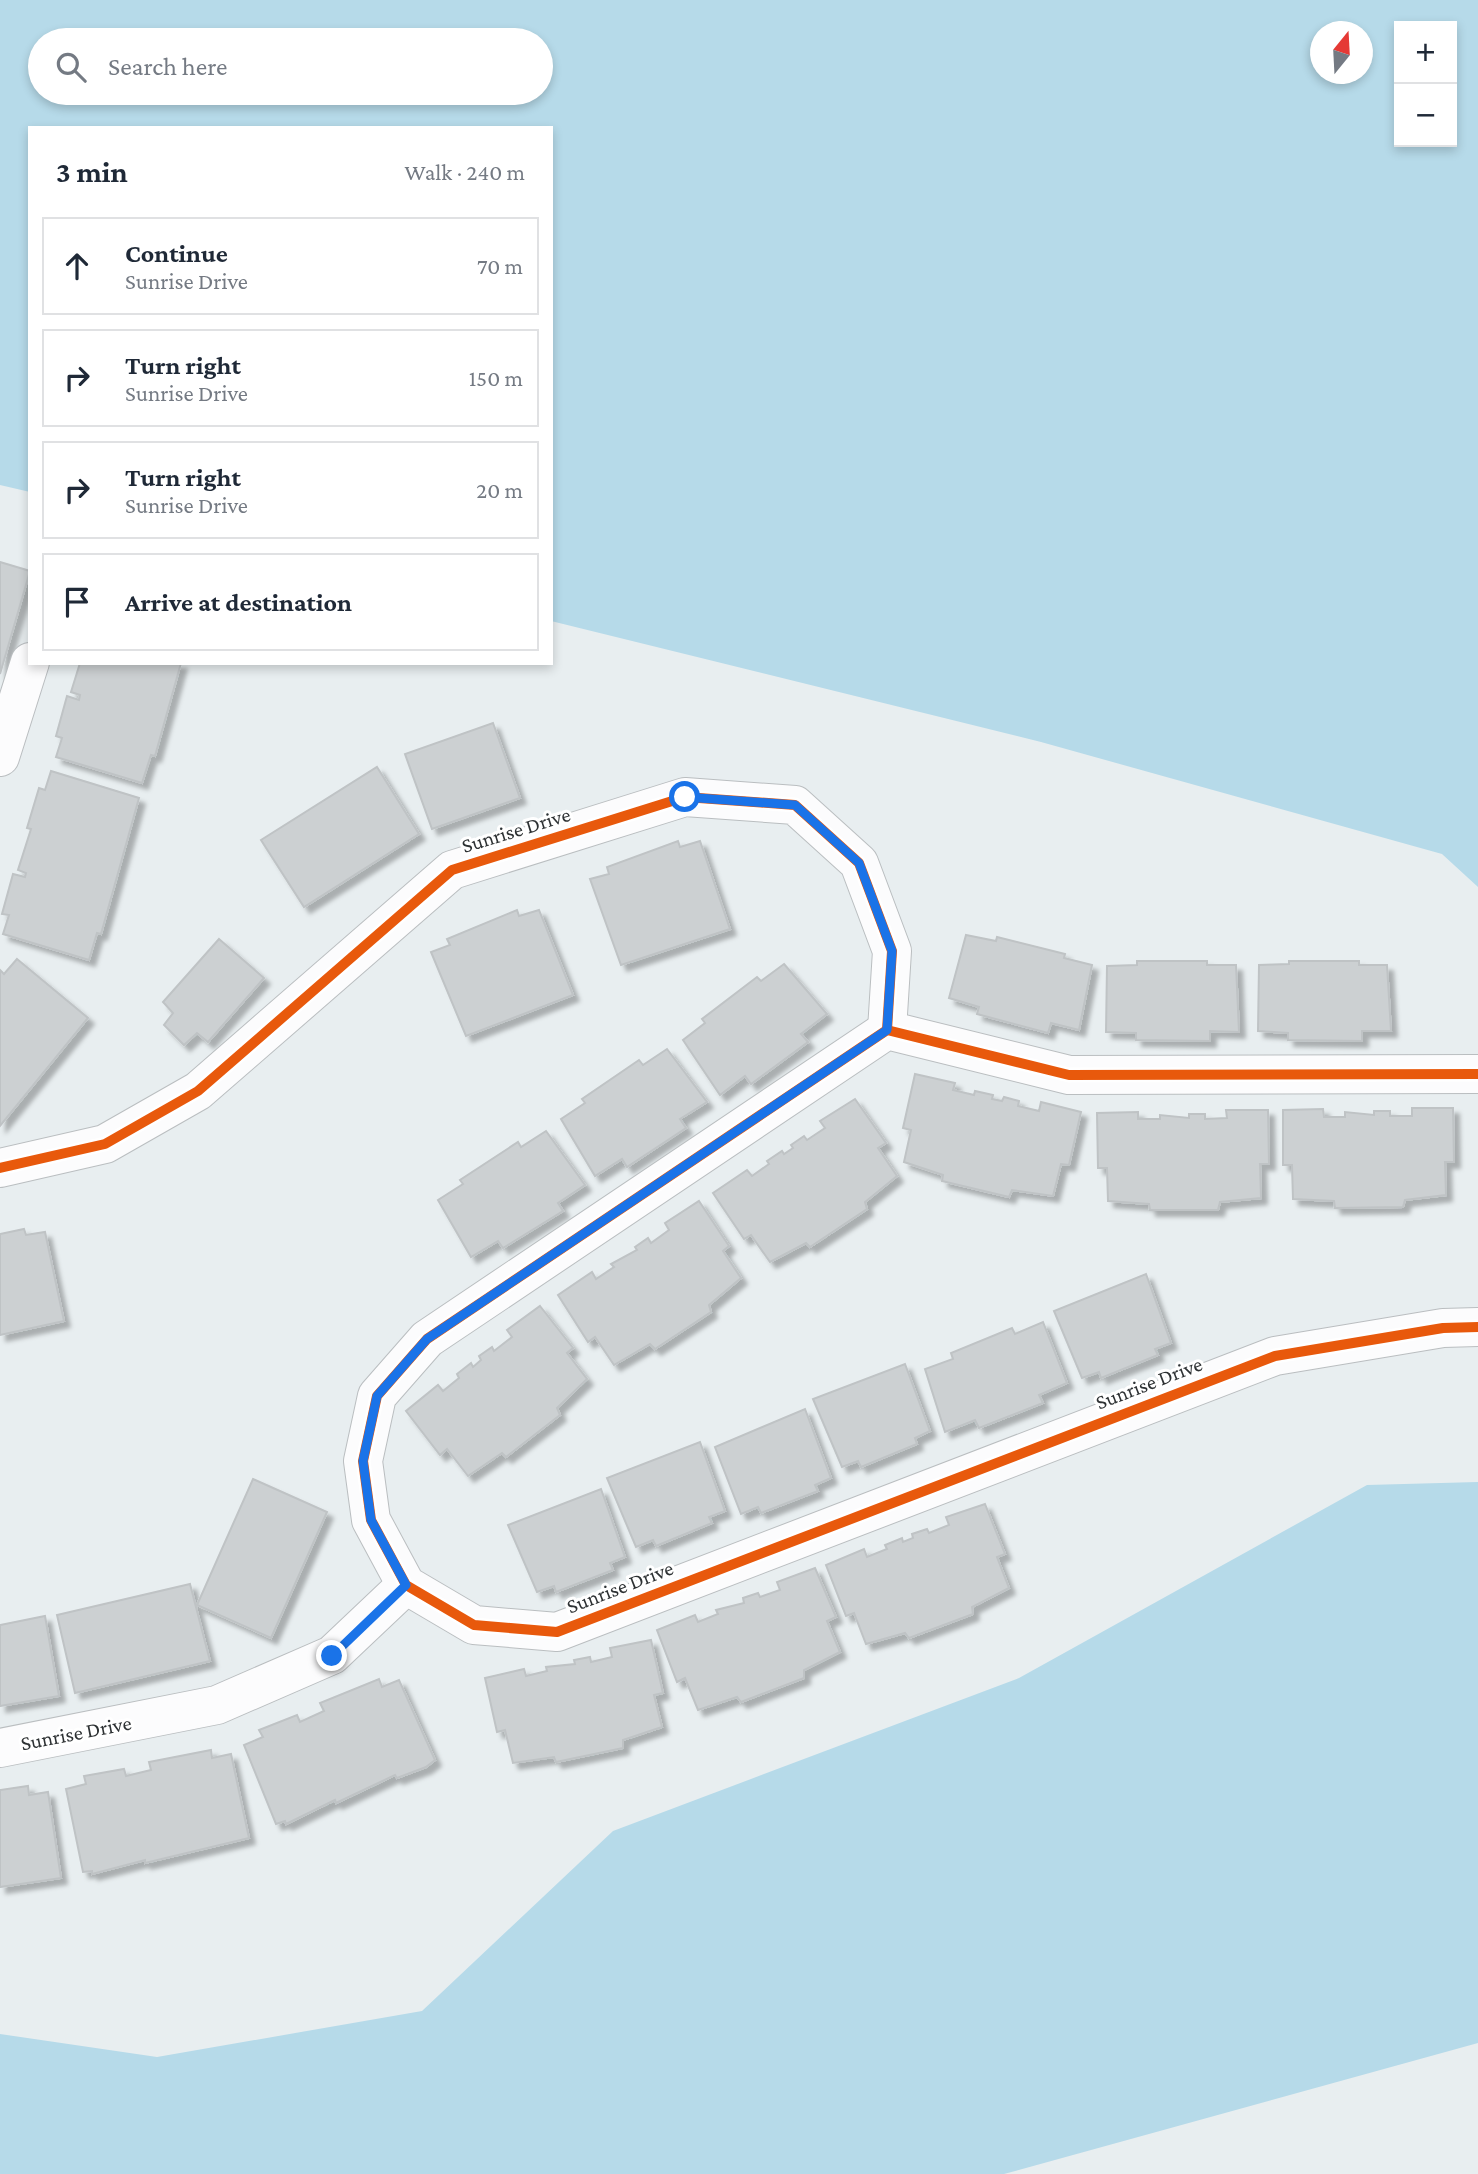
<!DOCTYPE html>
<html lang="en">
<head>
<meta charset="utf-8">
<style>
	:root { --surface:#fff; --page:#f2f2f3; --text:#1f2937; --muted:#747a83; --line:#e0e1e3 }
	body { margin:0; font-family:"Crimson Pro",serif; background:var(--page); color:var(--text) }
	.controls { position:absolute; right:21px; top:21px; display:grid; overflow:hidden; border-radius:0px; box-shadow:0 4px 10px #0003 }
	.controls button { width:63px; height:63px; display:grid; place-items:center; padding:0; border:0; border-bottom:2px solid var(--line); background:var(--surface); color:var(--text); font:35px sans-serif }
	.compass { position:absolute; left:1310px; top:21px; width:63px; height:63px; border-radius:50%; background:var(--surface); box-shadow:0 4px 10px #0003; rotate:18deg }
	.stop { position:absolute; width:21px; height:21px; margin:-16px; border:5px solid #1a73e8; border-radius:50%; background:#fff }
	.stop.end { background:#1a73e8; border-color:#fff; box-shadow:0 2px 7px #0008 }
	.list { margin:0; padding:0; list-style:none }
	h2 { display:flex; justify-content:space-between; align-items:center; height:91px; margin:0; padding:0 28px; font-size:30px }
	h2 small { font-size:23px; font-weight:400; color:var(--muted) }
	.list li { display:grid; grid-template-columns:46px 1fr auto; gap:21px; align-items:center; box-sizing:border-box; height:98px; margin:0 14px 14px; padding:0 14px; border:2px solid var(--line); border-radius:0px }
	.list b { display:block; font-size:26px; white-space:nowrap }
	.list p { margin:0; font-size:23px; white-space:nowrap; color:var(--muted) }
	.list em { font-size:23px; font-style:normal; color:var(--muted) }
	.icon { flex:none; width:38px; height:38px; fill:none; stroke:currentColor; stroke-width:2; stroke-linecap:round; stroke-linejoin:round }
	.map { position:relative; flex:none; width:1478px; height:2174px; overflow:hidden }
	.search { position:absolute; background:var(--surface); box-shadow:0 4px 10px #0003; left:28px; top:28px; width:525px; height:77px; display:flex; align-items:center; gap:18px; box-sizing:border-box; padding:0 24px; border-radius:38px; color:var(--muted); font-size:26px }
	.panel { position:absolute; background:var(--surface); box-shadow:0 4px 10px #0003; left:28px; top:126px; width:525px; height:539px; border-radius:0px }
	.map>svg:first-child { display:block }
	.forest { fill:#b6dae9; fill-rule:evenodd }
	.building { fill:#ccd0d2; stroke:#bfc3c5; stroke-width:2; filter:url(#shadow) }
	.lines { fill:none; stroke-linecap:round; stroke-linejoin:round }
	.minor-casing { stroke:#babec0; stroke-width:40 }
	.minor { stroke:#fcfcfd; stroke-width:38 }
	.cycleway-casing { stroke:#fff; stroke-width:15 }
	.cycleway { stroke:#e8590c; stroke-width:10 }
	.route { stroke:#1a73e8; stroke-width:9 }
	.labels { text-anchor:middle; stroke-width:6; stroke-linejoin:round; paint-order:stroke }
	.street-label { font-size:21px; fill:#2d3133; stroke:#fff }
</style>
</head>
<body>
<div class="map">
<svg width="1478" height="2174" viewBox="0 0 1478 2174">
	<defs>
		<filter id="shadow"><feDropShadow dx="6" dy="6" stdDeviation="2" flood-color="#0004"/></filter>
	</defs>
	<rect width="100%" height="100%" fill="#e8eef0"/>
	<!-- forest -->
	<g class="forest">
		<path d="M0,0H1478V887L1442,854L1041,742L551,621V128H30V492L0,485ZM1399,26H1452V142H1399ZM1320,32H1362V74H1320ZM40,40H541V93H40Z"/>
		<path d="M1478,1482V2043L1004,2174H0V2034L157,2057L422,2011L613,1831L1019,1678L1367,1485Z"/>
	</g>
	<!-- building -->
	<g class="building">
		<path d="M0,562L30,571L0,674Z"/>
		<path d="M80,663H181L155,756L151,755L142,783L56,757L62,738L56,736L67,696L79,700L80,695L71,692Z"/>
		<path d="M493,723L520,798L432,829L405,754Z"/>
		<path d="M377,767L419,834L304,907L261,840Z"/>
		<path d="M51,771L139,798L101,934L97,933L89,960L3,934L9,915L2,914L13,874L25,877L26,873L18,870L31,829L27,828L39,788L45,790Z"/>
		<path d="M678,841L680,847L700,841L730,929L621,965L590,879L609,874L607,867Z"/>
		<path d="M517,910L519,916L539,910L573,995L466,1036L431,952L450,945L447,939Z"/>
		<path d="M966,935L996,941L997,937L1065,954L1064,958L1092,965L1079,1030L1051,1023L1048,1033L977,1014L979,1007L949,998Z"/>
		<path d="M219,939L264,978L208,1042L197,1033L184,1045L164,1025L173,1013L163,1002Z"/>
		<path d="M17,959L88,1018L0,1126V970L4,974Z"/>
		<path d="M1137,961H1207V965H1236L1239,1032L1210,1031V1041L1136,1040V1033L1106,1032L1107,966L1137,965Z"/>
		<path d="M1289,961H1359V965H1387L1391,1031H1362V1041L1288,1040V1033L1258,1031L1259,965L1289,964Z"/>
		<path d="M784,964L827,1014L801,1034L808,1042L751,1084L745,1076L720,1095L683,1040L705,1023L702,1019L757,977L761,981Z"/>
		<path d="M667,1049L707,1102L680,1119L686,1128L627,1167L622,1159L595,1176L561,1119L585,1103L582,1099L639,1060L643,1065Z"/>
		<path d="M915,1074L955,1083L953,1090L974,1095L975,1091L993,1095L992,1099L1002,1101L1004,1097L1019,1101L1018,1106L1039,1111L1041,1102L1081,1112L1069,1165L1061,1164L1053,1196L1012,1190L1009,1197L942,1181L943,1175L904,1162L911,1130L903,1128Z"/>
		<path d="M855,1099L886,1143L878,1148L897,1176L865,1202L867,1209L810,1247L806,1243L770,1262L751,1235L744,1239L713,1193L747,1170L752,1176L769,1164L767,1161L782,1151L784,1154L793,1148L791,1145L804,1136L807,1140L825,1128L820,1121Z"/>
		<path d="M1412,1108H1453L1454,1162H1445L1446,1195L1405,1200L1403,1207L1335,1208L1334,1201L1293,1199L1292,1165H1283V1110L1323,1109L1324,1117H1345V1112L1374,1115V1111H1390V1116H1412Z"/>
		<path d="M1226,1110H1268L1269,1164H1260L1261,1198L1220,1202L1218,1210H1150L1149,1204L1108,1201L1107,1168H1098L1097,1113L1138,1112V1119H1160V1115L1189,1118V1114H1205V1119L1227,1118Z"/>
		<path d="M546,1131L585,1185L558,1203L563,1211L503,1248L498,1241L471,1257L438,1200L463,1184L460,1180L518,1142L521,1147Z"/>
		<path d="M699,1201L729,1246L723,1251L741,1278L709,1305L711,1312L655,1349L650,1344L614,1365L595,1337L588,1342L558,1295L592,1272L596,1279L614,1267L611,1264L637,1250L635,1247L648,1238L651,1243L669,1230L665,1223Z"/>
		<path d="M24,1229L26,1235L45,1232L64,1321L0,1335V1234Z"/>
		<path d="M1146,1274L1171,1343L1155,1349L1158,1355L1101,1378L1099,1372L1082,1378L1054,1311Z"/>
		<path d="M540,1306L573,1348L567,1353L587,1379L557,1408L560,1415L506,1457L502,1453L468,1476L447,1449L440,1455L406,1411L438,1385L443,1391L459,1378L457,1374L471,1363L473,1367L481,1360L479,1356L492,1347L494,1351L512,1337L507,1330Z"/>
		<path d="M1043,1322L1067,1383L1039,1395L1043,1403L979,1428L975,1420L945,1432L925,1369L953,1359L951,1353L1012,1328L1015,1334Z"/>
		<path d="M905,1364L930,1431L915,1438L917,1444L861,1467L858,1461L842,1467L813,1399Z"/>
		<path d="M805,1409L831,1478L815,1485L818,1491L761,1513L758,1507L741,1514L715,1447Z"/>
		<path d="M700,1442L725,1511L709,1517L712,1523L656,1546L653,1540L636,1547L607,1478Z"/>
		<path d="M253,1479L327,1512L271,1638L197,1605Z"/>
		<path d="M601,1489L625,1557L610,1563L613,1570L556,1592L554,1586L537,1592L508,1525Z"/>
		<path d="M985,1504L1005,1554L997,1557L1009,1588L972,1607L973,1614L909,1638L905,1633L866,1644L854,1613L846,1616L826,1565L864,1549L867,1557L887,1549L885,1545L902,1538L903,1542L913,1538L912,1534L927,1529L929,1533L949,1525L946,1517Z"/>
		<path d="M815,1568L836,1617L827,1621L840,1652L804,1670V1678L741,1702L737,1697L698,1710L685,1678L677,1682L657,1630L695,1615L698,1622L718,1614L716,1610L744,1603L743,1598L758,1593L760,1597L780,1590L777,1582Z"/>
		<path d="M190,1584L210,1661L75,1693L57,1615Z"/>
		<path d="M45,1616L59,1696L0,1706V1625Z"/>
		<path d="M651,1640L663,1693L654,1695L662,1727L623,1740V1748L556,1762L554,1757L513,1763L505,1730L497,1732L485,1678L524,1669L526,1676L547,1671L546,1667L575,1664L574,1660L590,1657L591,1662L612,1657L610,1648Z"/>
		<path d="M379,1679L382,1687L399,1680L435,1760L426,1767L397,1778L395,1775L336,1803L335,1800L286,1824L285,1821L276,1824L244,1745L263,1737L259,1730L297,1715L300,1722L324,1711L320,1703Z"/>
		<path d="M211,1750L212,1758L231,1754L249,1838L145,1863V1860L92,1874V1871L83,1872L66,1789L86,1784L84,1776L124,1769L126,1776L151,1770L149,1762Z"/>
		<path d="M28,1786L29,1795L48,1792L61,1878L0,1887V1790Z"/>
	</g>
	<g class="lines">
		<!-- minor casing -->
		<g class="minor-casing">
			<g id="minor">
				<path d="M0,757L30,662"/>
				<path d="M1478,1074L1069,1075L887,1030L427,1339L377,1396L363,1461L371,1520L406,1585L474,1625L557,1632L1275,1356L1443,1328L1478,1327"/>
				<path d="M0,1168L105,1144L198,1091L452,870L685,797L795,805L859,863L892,951L887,1030"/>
				<path d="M0,1748L217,1705L332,1655L406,1585"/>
			</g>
		</g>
		<!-- minor -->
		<use href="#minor" class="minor"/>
		<!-- cycleway casing -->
		<g class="cycleway-casing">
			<g id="cycleway">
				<path d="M1478,1074L1069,1075L887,1030L427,1339L377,1396L363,1461L371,1520L406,1585L474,1625L557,1632L1275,1356L1443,1328L1478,1327"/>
				<path d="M0,1168L105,1144L198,1091L452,870L685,797L795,805L859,863L892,951L887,1030"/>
			</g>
		</g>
		<!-- cycleway -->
		<use href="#cycleway" class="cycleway"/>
	</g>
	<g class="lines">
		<!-- route -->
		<path class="route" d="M332,1656L406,1585L371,1520L363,1461L377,1396L427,1339L887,1030L892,951L859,863L795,805L685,797"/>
	</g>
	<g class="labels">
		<!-- street labels -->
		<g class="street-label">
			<text transform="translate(516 830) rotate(-17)" y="7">Sunrise Drive</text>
			<text transform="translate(1149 1383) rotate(-21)" y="7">Sunrise Drive</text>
			<text transform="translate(620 1587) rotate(-21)" y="7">Sunrise Drive</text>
			<text transform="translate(76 1733) rotate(-11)" y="7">Sunrise Drive</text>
		</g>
	</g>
</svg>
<div class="controls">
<button>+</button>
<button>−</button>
</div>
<svg class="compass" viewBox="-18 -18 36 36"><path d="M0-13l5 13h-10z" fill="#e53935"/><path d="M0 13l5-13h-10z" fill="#747a83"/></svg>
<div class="stop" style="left:685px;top:797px"></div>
<div class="stop end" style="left:332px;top:1656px"></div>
<div class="search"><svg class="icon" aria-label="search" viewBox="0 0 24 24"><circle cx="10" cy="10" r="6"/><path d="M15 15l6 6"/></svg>Search here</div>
<section class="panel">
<h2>3 min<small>Walk · 240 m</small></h2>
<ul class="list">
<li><svg class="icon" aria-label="ahead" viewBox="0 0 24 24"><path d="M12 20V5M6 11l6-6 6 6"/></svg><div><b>Continue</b><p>Sunrise Drive</p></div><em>70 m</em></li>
<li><svg class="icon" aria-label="right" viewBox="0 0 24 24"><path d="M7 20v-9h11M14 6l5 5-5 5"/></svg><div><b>Turn right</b><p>Sunrise Drive</p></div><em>150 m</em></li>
<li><svg class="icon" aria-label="right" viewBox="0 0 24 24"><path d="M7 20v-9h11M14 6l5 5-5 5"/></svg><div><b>Turn right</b><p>Sunrise Drive</p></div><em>20 m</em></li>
<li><svg class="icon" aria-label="arrive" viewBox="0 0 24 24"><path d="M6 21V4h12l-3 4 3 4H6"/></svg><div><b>Arrive at destination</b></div></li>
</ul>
</section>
</div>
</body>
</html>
